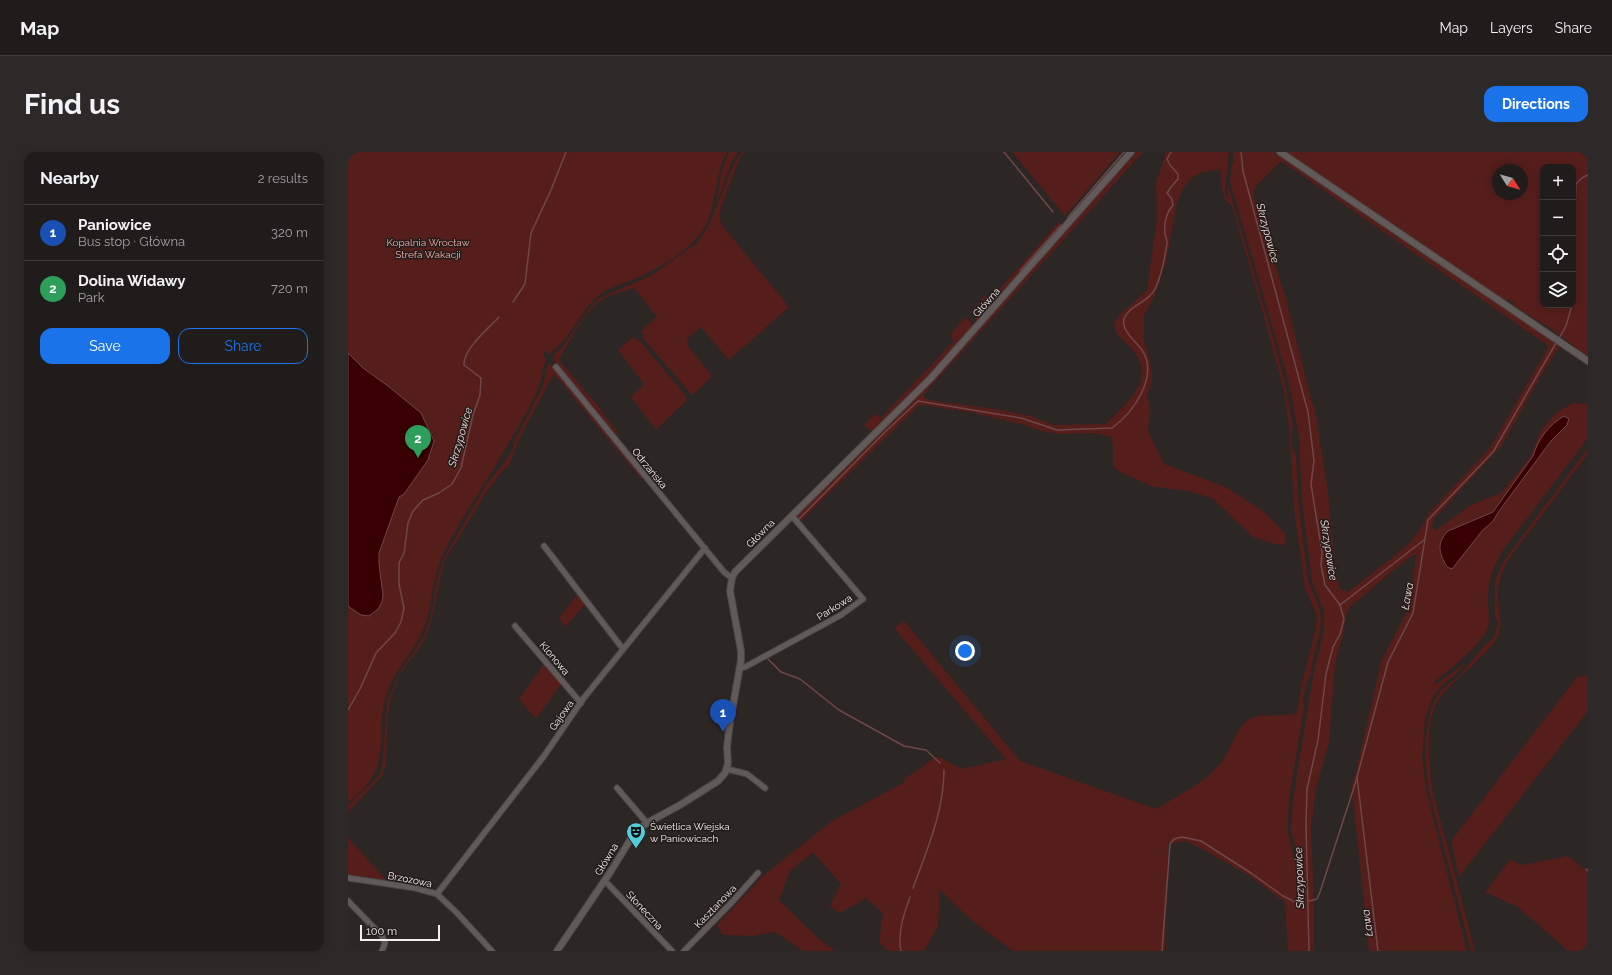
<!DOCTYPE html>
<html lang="en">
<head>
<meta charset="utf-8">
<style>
	:root { --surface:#211c1c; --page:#2d2929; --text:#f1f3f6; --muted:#a2a1a3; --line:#3e3a3b; --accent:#1a73e8 }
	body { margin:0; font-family:Raleway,sans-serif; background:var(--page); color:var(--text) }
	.controls { position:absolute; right:12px; top:12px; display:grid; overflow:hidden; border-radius:8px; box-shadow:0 2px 10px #0003 }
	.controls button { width:36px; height:36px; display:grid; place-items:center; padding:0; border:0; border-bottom:1px solid var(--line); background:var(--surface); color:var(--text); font:20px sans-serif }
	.compass { position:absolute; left:1144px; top:12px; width:36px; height:36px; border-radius:50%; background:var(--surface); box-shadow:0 2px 10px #0003; rotate:127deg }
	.scale { position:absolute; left:12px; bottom:10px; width:80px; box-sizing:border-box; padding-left:4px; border:2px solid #f3eeed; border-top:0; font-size:11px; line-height:14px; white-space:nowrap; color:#f3eeed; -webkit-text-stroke:3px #231c1b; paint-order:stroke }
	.you { position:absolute; left:617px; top:499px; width:14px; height:14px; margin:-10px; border:3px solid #fff; border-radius:50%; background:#1a73e8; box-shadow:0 0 0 6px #1a73e833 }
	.badge { display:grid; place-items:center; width:26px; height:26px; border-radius:50%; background:var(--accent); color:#fff; font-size:13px; font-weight:700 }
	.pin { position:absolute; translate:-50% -33px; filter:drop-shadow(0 1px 2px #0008) }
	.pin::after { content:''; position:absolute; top:21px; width:14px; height:12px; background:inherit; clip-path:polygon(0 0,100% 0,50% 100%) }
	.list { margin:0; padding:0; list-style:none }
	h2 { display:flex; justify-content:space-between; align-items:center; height:52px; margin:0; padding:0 16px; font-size:17px }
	h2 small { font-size:13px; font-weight:400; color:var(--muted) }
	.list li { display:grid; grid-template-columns:26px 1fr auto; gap:12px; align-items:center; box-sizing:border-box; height:56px; padding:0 16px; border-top:1px solid var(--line) }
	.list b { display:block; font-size:15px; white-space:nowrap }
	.list p { margin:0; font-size:13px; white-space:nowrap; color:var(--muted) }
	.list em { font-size:13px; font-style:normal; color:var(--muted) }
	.actions { display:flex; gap:8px; padding:12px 16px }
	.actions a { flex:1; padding:9px 0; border:1px solid var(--accent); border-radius:12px; text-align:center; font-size:14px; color:var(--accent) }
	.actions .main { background:var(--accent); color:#fff }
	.icon { flex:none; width:22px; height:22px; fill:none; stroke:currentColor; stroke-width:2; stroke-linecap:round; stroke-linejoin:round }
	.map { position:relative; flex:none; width:1240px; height:799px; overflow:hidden; border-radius:12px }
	header { display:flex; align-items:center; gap:24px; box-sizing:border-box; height:56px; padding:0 20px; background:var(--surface); border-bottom:1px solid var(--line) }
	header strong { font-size:19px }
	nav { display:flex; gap:22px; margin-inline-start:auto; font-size:14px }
	.intro { display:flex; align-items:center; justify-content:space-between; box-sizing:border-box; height:96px; padding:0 24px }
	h1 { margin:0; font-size:28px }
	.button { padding:10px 18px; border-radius:12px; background:var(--accent); color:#fff; font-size:14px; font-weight:700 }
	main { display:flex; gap:24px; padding:0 24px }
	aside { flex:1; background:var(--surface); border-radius:12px; box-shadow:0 2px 10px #0003 }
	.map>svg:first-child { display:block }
	.green { fill:#551e1b; fill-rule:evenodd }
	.water { fill:#380002; stroke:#704748 }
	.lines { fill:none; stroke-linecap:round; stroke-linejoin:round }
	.stream { stroke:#704748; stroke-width:1.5 }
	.minor-casing { stroke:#4a4544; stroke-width:7 }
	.tertiary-casing { stroke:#4a4544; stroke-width:8 }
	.minor { stroke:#625a59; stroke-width:5 }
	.tertiary { stroke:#625a59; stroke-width:6 }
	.labels { text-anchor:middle; stroke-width:3; stroke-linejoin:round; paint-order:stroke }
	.park-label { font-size:10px; fill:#f7b0a8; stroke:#231c1b }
	.street-label { font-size:10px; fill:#f3eeed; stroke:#231c1b }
	.poi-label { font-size:10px; fill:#f3eeed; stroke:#231c1b; text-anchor:start }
	.water-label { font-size:11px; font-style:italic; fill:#f2d9d6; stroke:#231c1b }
</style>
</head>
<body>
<header>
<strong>Map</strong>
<nav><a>Map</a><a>Layers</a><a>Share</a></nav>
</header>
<div class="intro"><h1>Find us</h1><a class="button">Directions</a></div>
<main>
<aside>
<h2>Nearby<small>2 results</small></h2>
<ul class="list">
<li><span class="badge" style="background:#1a4fb4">1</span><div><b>Paniowice</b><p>Bus stop · Główna</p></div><em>320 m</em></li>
<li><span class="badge" style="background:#2e9e5b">2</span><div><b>Dolina Widawy</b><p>Park</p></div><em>720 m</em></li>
</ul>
<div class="actions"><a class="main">Save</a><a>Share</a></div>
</aside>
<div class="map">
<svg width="1240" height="799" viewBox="0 0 1240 799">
	<rect width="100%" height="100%" fill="#2c2625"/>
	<!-- green -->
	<g class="green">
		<path d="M0,0H379C365,24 370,54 355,78C340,101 309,117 284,128C274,132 260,136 251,143C231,160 223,188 200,202L196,199L195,202L198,208L193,221L194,223C190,242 179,259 170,275C148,315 122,352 100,392C93,404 89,417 86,431C82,447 82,464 75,478C67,498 51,513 42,533C21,579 53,611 0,650Z"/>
		<path d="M381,0H390L384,9L368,53L373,21Z"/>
		<path d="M394,0H397L392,6L384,26L371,62L373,72L441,155L381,208L353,175L339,187V193L364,224L345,243L342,241L295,186L296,183L293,179L309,165L286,136C275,139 260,143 251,150C235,163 221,190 211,208L256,261L255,262L271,281L267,283L205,207C205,202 207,200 212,198L242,156L252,146L304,123L349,91L360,75L386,12Z"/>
		<path d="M664,0H772L717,64Z"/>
		<path d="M785,0H795L576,242V246L587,249L647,257L682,264L706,273L758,272C780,249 812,226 781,194C774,187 767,182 766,172C773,157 789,150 799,138L809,67L808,32L818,0H881L877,36L878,45L880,46V34L928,196L938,236L945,275C942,284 943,295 948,303L950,345L959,424C962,439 974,452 973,468C973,481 968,494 965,507C964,513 964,520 961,525C958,535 953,543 956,555L941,647L940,666V680L948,714L951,713L943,679L945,648L964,530L975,481L976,459L964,429L954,348L951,284L941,231L882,29L884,11H886L885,0H1240V205L1205,178L1165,153L1166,151L1159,147L1156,149L1106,114L939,2L949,14L1212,194L1194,222L1154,293L1086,367L1084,375L1087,379L1121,354L1153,341L1183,304L1193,278L1209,260L1225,251L1240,252V286L1155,398C1145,415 1139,431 1140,451C1140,459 1142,467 1140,475C1135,492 1100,519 1086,530L1088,532L1119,510L1106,524L1094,533L1085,545L1077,566L1074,606L1078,638L1119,799H1021L1004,637L1003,636L1008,620L1033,510L1061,455L1068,405L1070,401L1062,405L1041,422L1001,456L997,466L996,478L987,513L981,589L968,637L963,675L966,750V799H940L937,749L931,746L902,724L852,696L837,689L820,692L817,799H665L623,768L592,738L590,774L576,799H540L531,791L535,761L517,746L506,754L491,761L482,754L493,732L465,700L442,719L431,748L472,788L487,799H455L427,780L405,784L375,783L369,773L415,724L484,669L557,630L555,628L589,604L614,617L658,607L546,476L556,469L672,609L808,657C829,645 862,627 875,608C883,596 888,577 900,568C912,560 935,566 949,561L955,526L967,480L969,464L957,436L947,365L941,275L936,239L915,161L884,54L877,48L875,42L872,17L852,21L842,27L835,37L829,50L818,109L807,143L796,163V189L802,209L804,228L799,244L802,257L800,280L816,312L878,335L915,359L937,381V393L927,392L905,385L864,346L844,340L803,334L775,321L765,315V295L763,285L745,281L713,282L694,279L676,273L626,261L576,253H571L452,370L448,365L554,259ZM933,9L1201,194L1142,296L1081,361L1073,376L1059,394L1000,440L992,437L987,418L980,340L967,257L963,247L938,147L905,43L908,34ZM1195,15H1225V153H1195ZM1150,18H1174V42H1150Z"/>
		<path d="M711,70L715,74L632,168H628L627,166L630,163L624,158L637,143L643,147Z"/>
		<path d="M617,165L626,173L581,225L525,280H524L516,273L527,262L533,266L606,189L602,183Z"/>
		<path d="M285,185L288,188H291L337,243L339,248L308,278L283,245L296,232L270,198Z"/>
		<path d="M200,212L204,213L295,323L293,327L206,222L171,287L161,314L156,317L139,339L96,410L82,474L75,491L51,523L43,545L40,562L38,612L34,624L0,660V653L29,626L34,617L39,550L51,521L75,486L82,467L91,420L97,404L138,333L156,311L166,296V290L195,234Z"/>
		<path d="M1240,296V302L1160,408C1154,420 1149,431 1150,444C1150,458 1155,471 1150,485C1136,506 1112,522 1095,542C1075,564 1081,608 1084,636L1127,799H1123L1081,640L1077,605L1078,583L1083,556L1090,543L1093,538L1110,525L1137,493L1145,487L1150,472L1147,464V430L1155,410Z"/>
		<path d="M229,443L237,453L217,475L211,466Z"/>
		<path d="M196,512L213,532L188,567L171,547Z"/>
		<path d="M1240,523V559L1111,725L1103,689L1229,525Z"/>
		<path d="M0,686L38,728L0,723Z"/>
		<path d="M1220,704L1240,720V799H1220L1170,755L1137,740L1162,708L1175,713Z"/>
	</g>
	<!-- water -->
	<g class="water">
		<path d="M0,201L15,216L40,234L73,261L86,289L80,308L56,342L51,345L31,401V412L35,443L34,450L30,457L21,464L13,463L0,454Z"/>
		<path d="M1216,264L1221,267L1219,273L1203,289L1151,359L1145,369L1134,379L1104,417L1099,415C1091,401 1088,391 1100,379L1145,360L1185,304C1190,287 1201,273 1216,264Z"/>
	</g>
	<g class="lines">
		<!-- stream -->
		<g class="stream">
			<path d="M656,0L705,60"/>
			<path d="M893,0L895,19L960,260L966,309L963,332L974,400L973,413L977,433L992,453L996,467L992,482L985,495L978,522L970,588L959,637L958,673L961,799"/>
			<path d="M720,65L776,0"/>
			<path d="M1225,104L1228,32L1234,26L1240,23"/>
			<path d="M672,119L713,73"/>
			<path d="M165,150L177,132L183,81L203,38L218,0"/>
			<path d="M1210,188L1218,174L1224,153"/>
			<path d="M451,367L537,280L570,249L673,266L709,278L764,276C786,260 811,224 794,198C788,189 773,179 776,167C780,154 802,150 808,135C814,121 817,106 819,91C819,87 818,85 817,82C816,72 818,61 825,53L824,47L819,41L823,35L830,27V22L822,13L819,7L823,0"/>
			<path d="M992,453L1076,388"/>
			<path d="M420,507L433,520L452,527L491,558L556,594L578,598L592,611"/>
			<path d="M0,558L12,537L28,501L47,481L53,470L56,456L51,432V411L56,401L60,371L65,359L75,348L91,341L104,332L113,316L125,263L132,243L133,226L116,213C115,197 141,176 151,165"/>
			<path d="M1238,717L1240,719"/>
			<path d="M565,736C579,698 596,659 596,618"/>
			<path d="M961,749L969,747L972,740L1009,626"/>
			<path d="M553,799C549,781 556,762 562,745"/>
			<path d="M814,799L822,692L826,687L834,685L853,689L903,721L935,744L947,750"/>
			<path d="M1030,799L1009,625L1040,510L1065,461L1080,368L1145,300L1208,191"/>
		</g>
		<!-- minor casing -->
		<g class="minor-casing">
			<g id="minor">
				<path d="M208,215L376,420L384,426"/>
				<path d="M196,394L275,497"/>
				<path d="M167,474L233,551"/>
				<path d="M392,516L397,515L493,463L515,447L444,364"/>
				<path d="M379,617L399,622L417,636"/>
				<path d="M269,636L299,671"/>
				<path d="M0,726L67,736L89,742L109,761L144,799"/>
				<path d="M257,729L324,799"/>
				<path d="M89,742L196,604L235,547L357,396"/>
				<path d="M0,749L34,784L37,791L34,799"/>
				<path d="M336,799L385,749L410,721"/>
			</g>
		</g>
		<!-- tertiary casing -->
		<g class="tertiary-casing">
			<g id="tertiary">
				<path d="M932,0L1240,209"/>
				<path d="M209,799L263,719L287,680L299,671L332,653L370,629L377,621L380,611L379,596L381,577L393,508V499L382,439L384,426L387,420L583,226L783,0"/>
			</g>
		</g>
		<!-- minor -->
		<use href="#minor" class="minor"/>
		<!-- tertiary -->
		<use href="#tertiary" class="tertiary"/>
	</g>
	<!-- icons -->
	<defs>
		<g id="theatre-pin" transform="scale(1)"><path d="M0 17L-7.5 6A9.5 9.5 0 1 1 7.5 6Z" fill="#53cbda" stroke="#231c1b"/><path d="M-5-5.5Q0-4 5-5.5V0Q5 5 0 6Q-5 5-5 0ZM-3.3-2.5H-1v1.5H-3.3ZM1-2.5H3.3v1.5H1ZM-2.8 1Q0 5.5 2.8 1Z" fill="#111"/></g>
	</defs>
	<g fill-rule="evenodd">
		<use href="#theatre-pin" x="288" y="680"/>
	</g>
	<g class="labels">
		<!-- park labels -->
		<g class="park-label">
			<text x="80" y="94">Kopalnia Wrocław<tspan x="80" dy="12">Strefa Wakacji</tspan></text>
		</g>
		<!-- street labels -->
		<g class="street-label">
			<text transform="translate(638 150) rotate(-48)" y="4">Główna</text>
			<text transform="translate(302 316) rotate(51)" y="4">Odrzańska</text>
			<text transform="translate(412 381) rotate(-45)" y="4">Główna</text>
			<text transform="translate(486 455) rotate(-32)" y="4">Parkowa</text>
			<text transform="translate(207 506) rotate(50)" y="4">Klonowa</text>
			<text transform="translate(213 563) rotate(-55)" y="4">Gajowa</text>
			<text transform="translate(258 707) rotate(-59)" y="4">Główna</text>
			<text transform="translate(62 727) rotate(11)" y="4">Brzozowa</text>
			<text transform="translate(367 754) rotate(-46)" y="4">Kasztanowa</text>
			<text transform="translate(297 758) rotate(47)" y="4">Słoneczna</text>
		</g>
		<!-- poi labels -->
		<g class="poi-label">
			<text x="302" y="678">Świetlica Wiejska<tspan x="302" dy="12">w Paniowicach</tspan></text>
		</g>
		<!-- water labels -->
		<g class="water-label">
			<text transform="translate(920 81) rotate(75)" y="4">Skrzypowice</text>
			<text transform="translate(112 285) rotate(-74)" y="4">Skrzypowice</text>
			<text transform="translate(981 398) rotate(81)" y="4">Skrzypowice</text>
			<text transform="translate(1059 444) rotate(-80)" y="4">Ława</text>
			<text transform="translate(951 726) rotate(-92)" y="4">Skrzypowice</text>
			<text transform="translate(1019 771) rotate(-97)" y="4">Ława</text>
		</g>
	</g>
</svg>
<div class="controls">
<button>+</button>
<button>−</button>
<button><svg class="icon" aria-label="locate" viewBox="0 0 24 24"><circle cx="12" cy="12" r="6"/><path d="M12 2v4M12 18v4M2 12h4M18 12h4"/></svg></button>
<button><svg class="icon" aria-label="layers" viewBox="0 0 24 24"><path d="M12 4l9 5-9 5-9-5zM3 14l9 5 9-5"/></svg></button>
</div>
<svg class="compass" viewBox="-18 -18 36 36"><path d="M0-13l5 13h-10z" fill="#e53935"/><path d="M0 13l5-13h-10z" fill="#a2a1a3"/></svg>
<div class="scale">100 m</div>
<div class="you"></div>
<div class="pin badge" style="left:375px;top:580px;background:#1a4fb4">1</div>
<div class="pin badge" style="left:70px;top:306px;background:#2e9e5b">2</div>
</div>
</main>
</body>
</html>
